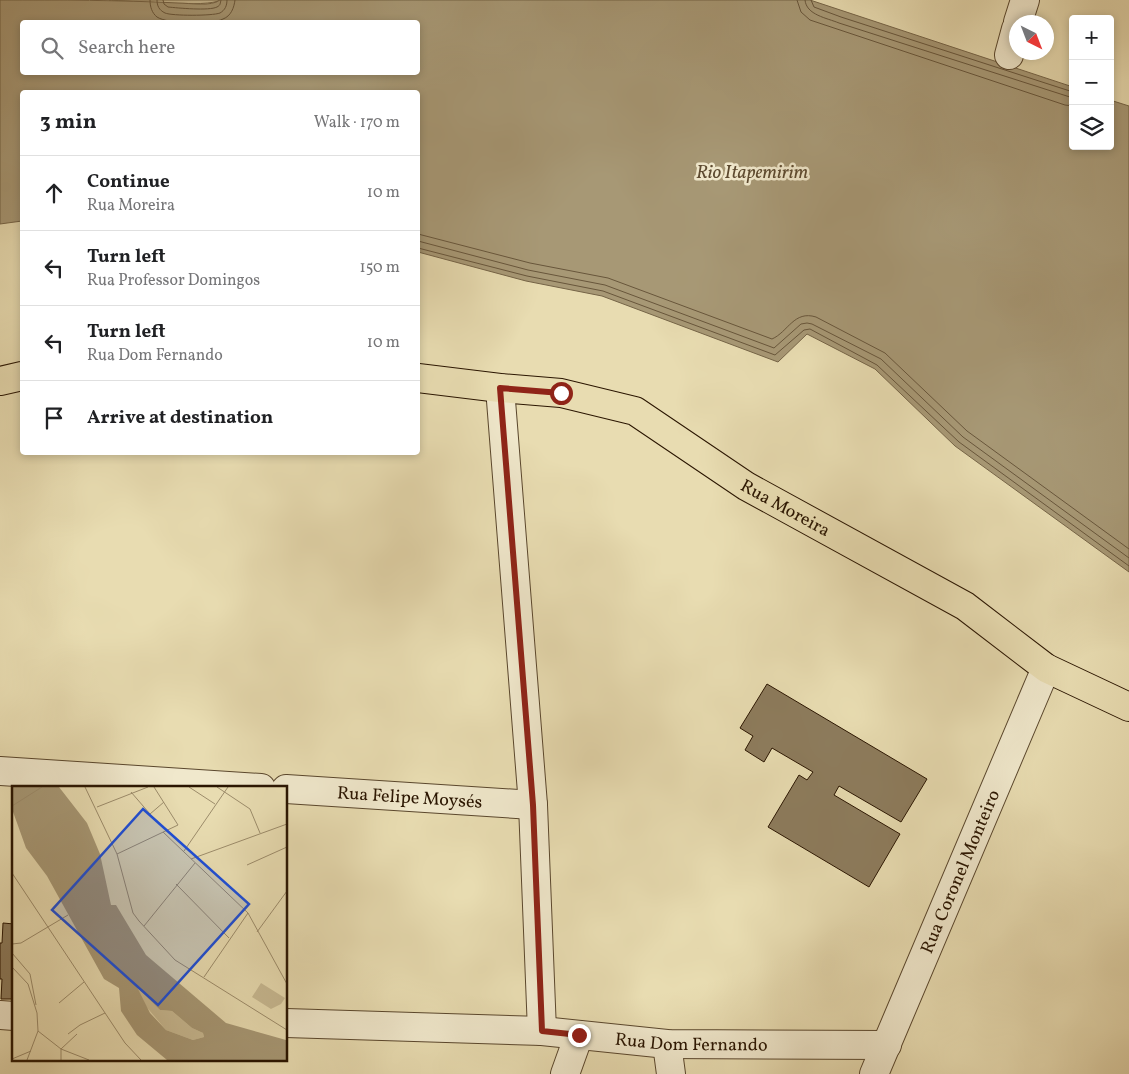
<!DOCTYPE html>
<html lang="en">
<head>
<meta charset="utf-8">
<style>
	:root { --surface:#fff; --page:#f2f2f2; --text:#202124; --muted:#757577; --line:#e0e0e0 }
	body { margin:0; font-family:Vollkorn,serif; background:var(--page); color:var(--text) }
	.controls { position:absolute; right:15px; top:15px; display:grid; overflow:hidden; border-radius:5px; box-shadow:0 2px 8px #0003 }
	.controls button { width:45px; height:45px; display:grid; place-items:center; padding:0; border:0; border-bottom:1px solid var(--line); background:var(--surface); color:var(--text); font:25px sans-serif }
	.compass { position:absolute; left:1009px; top:15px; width:45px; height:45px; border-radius:50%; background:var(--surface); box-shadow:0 2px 8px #0003; rotate:138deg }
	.stop { position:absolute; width:15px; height:15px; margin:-11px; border:4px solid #8f2418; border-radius:50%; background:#fff }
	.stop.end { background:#8f2418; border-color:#fff; box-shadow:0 1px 5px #0008 }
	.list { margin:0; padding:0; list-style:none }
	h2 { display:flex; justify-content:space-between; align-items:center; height:65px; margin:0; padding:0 20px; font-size:21px }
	h2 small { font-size:16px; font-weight:400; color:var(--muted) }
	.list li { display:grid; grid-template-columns:32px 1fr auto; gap:15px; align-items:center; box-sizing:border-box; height:75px; padding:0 20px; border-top:1px solid var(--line) }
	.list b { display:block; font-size:19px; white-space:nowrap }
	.list p { margin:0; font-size:16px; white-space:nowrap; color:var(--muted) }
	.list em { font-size:16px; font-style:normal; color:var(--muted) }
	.icon { flex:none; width:28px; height:28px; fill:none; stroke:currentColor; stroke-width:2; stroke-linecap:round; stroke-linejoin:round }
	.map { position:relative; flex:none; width:1129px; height:1074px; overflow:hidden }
	.search { position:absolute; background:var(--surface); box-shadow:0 2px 8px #0003; left:20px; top:20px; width:400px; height:55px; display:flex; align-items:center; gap:12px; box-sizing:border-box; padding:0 18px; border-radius:5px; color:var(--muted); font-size:19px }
	.panel { position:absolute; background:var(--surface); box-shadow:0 2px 8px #0003; left:20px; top:90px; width:400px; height:365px; border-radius:5px }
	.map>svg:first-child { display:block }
	.green { fill:#c8ba93; stroke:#79684a }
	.water { fill:#a79875; stroke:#756447; fill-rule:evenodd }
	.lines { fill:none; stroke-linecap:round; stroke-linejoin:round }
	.shore { stroke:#68563b; stroke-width:1 }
	.building { fill:#8d7c5d; stroke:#2a1501 }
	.minor-casing { stroke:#5a472d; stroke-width:30 }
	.major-casing { stroke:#2a1501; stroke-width:30 }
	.minor { stroke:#f0e8cc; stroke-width:28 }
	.major { stroke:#e8dcb1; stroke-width:28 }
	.route { stroke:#8f2418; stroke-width:6 }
	.labels { text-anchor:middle; stroke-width:5; stroke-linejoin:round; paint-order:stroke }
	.street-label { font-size:18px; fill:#2a1501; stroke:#f0e8cc }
	.water-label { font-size:19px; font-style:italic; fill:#5c492f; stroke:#f0e8cc }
	.inset-road { fill:none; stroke:#9c8c6b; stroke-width:1 }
	.view { fill:#1d4ed8; fill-opacity:0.15; stroke:#1d4ed8; stroke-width:2.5 }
	.inset-edge { fill:none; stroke:#2a1501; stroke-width:2.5 }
</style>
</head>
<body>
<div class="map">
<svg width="1129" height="1074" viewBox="0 0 1129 1074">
	<rect width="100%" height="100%" fill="#e8dcb1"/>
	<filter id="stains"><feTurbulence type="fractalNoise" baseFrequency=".004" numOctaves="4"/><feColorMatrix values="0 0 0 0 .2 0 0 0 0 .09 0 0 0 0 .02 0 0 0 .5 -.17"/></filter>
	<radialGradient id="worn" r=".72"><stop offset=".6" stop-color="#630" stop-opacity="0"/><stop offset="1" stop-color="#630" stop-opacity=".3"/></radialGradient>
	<!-- green -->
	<path class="green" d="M109,0H220C209,8 128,1 109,0Z"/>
	<!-- water -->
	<path class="water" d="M0,0C60,0 119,0 178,3C190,3 211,7 220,0H810L1073,87V146H1110V100L1129,106V572L955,446L875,369L807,334L778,362L602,296L526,281L418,252V92H22V221L0,224ZM22,22H418V72H22Z"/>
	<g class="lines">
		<!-- shore -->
		<g class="shore">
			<path d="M150,0C150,7 152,13 157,17C167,24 212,25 223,19C231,16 234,8 235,0"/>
			<path d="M157,0C157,6 159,10 165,13C172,16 212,16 220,13C225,10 227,6 227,0"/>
			<path d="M163,0L164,4L168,7C178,8 209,11 217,7C221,5 220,3 221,0"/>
			<path d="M797,0L801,12L810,20L1065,105L1073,106"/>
			<path d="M805,0C806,15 827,18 839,23L1073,98"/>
			<path d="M811,0L814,7L841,17L1073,92"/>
			<path d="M418,234L530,263L608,278L772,339C788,332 794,310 816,317L885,353L967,431L1129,549"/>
			<path d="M418,241L528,270L605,285L774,348L801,324L807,323L812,324L881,359L963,437L1129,558"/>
			<path d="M418,248L527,276L603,291L775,355L804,330L810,329L877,365L959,442L1129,566"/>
		</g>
	</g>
	<!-- building -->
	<g class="building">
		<path d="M767,684L927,779L901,822L839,786L834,795L900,834L869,887L768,827L799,775L807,780L813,772L772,748L764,762L745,750L753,736L740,728Z"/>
		<path d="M3,923L14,924V999H1L2,979H0V943H2Z"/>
	</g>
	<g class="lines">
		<!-- minor casing -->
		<g class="minor-casing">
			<g id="minor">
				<path d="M1018,22L1025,0"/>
				<path d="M1009,55L1016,29"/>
				<path d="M500,388L533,805L542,1031"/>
				<path d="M0,771L261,788"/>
				<path id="s1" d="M286,789L533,805"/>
				<path d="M0,1015L14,1016"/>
				<path id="s2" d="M286,1023L542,1031L667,1044L887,1045"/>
				<path d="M667,1044L671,1074"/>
				<path d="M565,1074L579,1035"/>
				<path id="s3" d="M874,1074L1046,668"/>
			</g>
		</g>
		<!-- major casing -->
		<g class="major-casing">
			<g id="major">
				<path id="s4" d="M418,378L500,388L561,393L635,411L746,486L965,606L1046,668L1129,707"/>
				<path d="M0,381L22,376"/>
			</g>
		</g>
		<!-- minor -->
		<use href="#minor" class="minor"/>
		<!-- major -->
		<use href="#major" class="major"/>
	</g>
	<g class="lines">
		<!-- route -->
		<path class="route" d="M561,393L500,388L533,805L542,1031L579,1035"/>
	</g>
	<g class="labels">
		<!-- street labels -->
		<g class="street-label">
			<text dy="6" stroke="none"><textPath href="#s4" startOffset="399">Rua Moreira</textPath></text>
			<text dy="6" stroke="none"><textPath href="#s1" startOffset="124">Rua Felipe Moysés</textPath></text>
			<text dy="6" stroke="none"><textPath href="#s3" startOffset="220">Rua Coronel Monteiro</textPath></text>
			<text dy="6" stroke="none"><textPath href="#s2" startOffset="406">Rua Dom Fernando</textPath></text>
		</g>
		<!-- water labels -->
		<g class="water-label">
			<text x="752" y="178">Rio Itapemirim</text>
		</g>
	</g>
	<!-- overview -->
	<g transform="translate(12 786)">
		<rect width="275" height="275" fill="#e8dcb1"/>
		<path d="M249,197L273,212L269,218L259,223L240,211ZM126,201L148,224L160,225L180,242L191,247L192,251L181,254L154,244L132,218L124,204Z" fill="#c8ba93"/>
		<path d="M0,1H47L75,37L88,68L99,119H104L134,169L214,237L274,254L275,274H155L125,249L109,225L107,202L92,193L35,90L14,62L0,23ZM125,201L148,224L160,225L180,242L191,247L192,251L181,254L154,244L138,227Z" fill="#a79875" fill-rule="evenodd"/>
		<path class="inset-road" d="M73,1L105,68L121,127L127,135L163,174L275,244M177,1L203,18M205,1L238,23L248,47M119,6L138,28L152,16M0,20L30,1M85,21L136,1M151,46L236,127L275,198M172,65L216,1M105,68L166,39L142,1M179,73L275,38M235,79L275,61M0,87L113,257L129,274M164,98L217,152M132,140L183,77M245,146L275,105M0,158L9,157L56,129M0,167L18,188L24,219M0,181L16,198L25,227L26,245L49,263L77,274M192,191L236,127M47,217L72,196M0,220V250M56,248L68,239L93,227M0,273L19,265M15,274L26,245M49,274V263L65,248"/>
		<path class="view" d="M131,23L237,118L146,219L40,124Z"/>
		<rect width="275" height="275" class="inset-edge"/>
	</g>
	<rect width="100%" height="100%" filter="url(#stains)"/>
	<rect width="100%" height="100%" fill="url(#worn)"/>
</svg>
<div class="controls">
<button>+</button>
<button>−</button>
<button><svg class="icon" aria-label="layers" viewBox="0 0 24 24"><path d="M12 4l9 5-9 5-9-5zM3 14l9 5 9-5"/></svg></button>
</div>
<svg class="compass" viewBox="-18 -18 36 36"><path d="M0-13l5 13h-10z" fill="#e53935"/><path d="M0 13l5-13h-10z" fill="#757577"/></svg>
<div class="stop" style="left:561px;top:393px"></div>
<div class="stop end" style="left:579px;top:1035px"></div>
<div class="search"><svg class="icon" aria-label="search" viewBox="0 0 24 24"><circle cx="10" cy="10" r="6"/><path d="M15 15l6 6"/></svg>Search here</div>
<section class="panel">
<h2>3 min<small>Walk · 170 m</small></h2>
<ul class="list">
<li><svg class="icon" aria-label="ahead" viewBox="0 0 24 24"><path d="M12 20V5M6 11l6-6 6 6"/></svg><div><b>Continue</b><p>Rua Moreira</p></div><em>10 m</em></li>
<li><svg class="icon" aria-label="left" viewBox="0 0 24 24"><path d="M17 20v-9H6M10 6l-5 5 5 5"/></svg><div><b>Turn left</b><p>Rua Professor Domingos</p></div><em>150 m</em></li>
<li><svg class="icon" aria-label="left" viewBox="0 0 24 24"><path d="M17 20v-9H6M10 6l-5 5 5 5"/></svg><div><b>Turn left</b><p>Rua Dom Fernando</p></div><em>10 m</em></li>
<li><svg class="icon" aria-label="arrive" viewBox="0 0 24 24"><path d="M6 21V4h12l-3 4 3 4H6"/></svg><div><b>Arrive at destination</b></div></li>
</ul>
</section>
</div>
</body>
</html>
